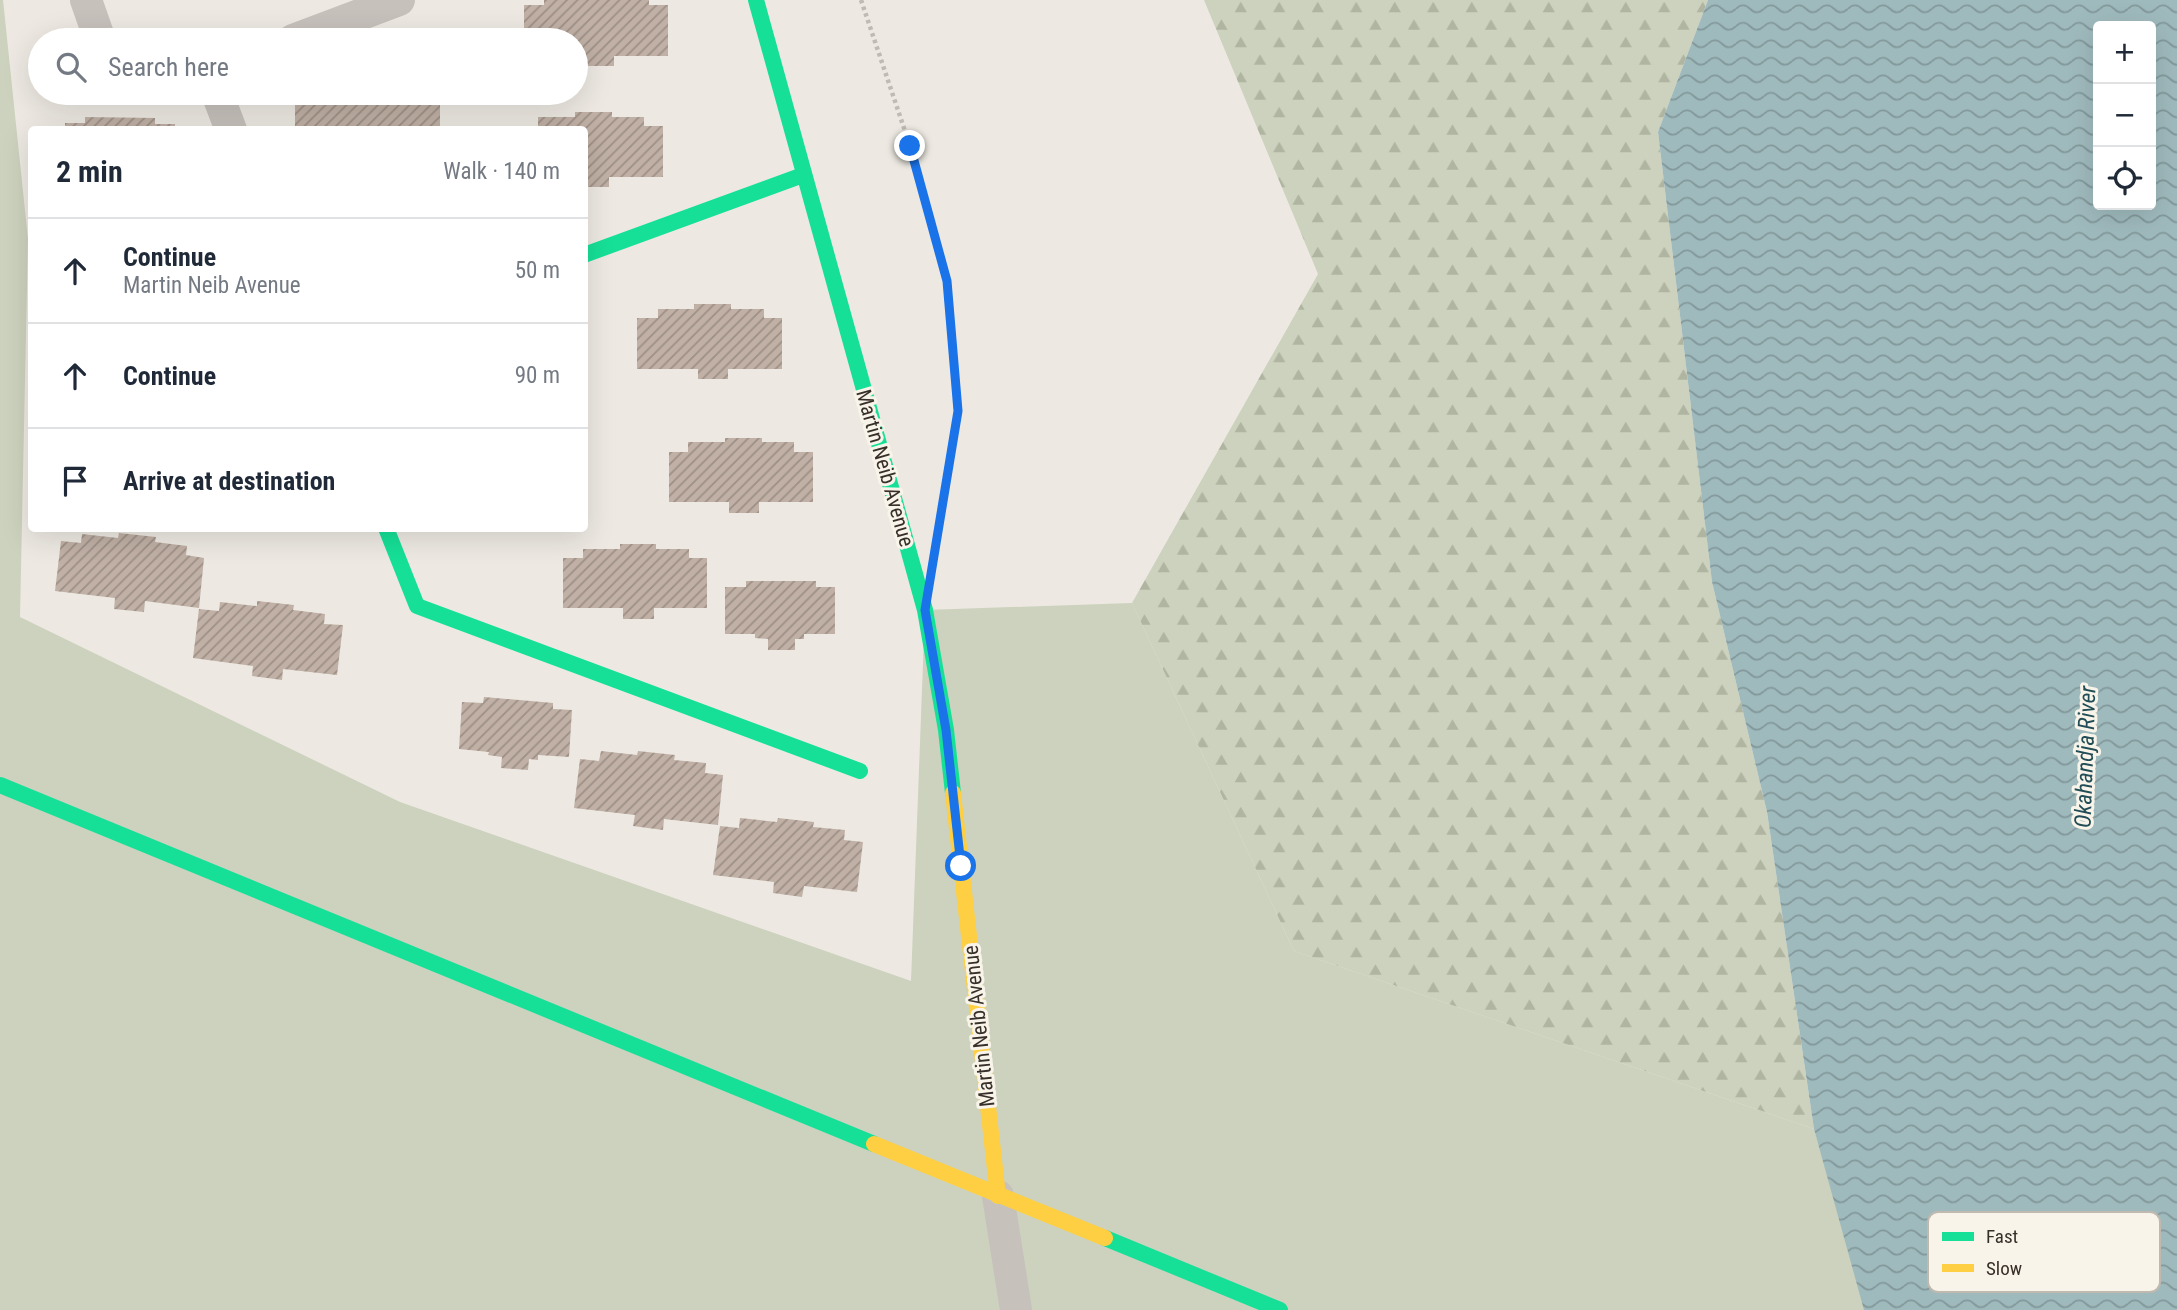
<!DOCTYPE html>
<html lang="en">
<head>
<meta charset="utf-8">
<style>
	:root { --surface:#fff; --page:#f2f2f3; --text:#1f2937; --muted:#747a83; --line:#e0e1e3 }
	body { margin:0; font-family:"Roboto Condensed",sans-serif; background:var(--page); color:var(--text) }
	.controls { position:absolute; right:21px; top:21px; display:grid; overflow:hidden; border-radius:7px; box-shadow:0 7px 28px #0002 }
	.controls button { width:63px; height:63px; display:grid; place-items:center; padding:0; border:0; border-bottom:2px solid var(--line); background:var(--surface); color:var(--text); font:35px sans-serif }
	.stop { position:absolute; width:21px; height:21px; margin:-16px; border:5px solid #1a73e8; border-radius:50%; background:#fff }
	.stop.end { background:#1a73e8; border-color:#fff; box-shadow:0 2px 7px #0008 }
	.list { margin:0; padding:0; list-style:none }
	h2 { display:flex; justify-content:space-between; align-items:center; height:91px; margin:0; padding:0 28px; font-size:30px }
	h2 small { font-size:23px; font-weight:400; color:var(--muted) }
	.list li { display:grid; grid-template-columns:46px 1fr auto; gap:21px; align-items:center; box-sizing:border-box; height:105px; padding:0 28px; border-top:2px solid var(--line) }
	.list b { display:block; font-size:26px; white-space:nowrap }
	.list p { margin:0; font-size:23px; white-space:nowrap; color:var(--muted) }
	.list em { font-size:23px; font-style:normal; color:var(--muted) }
	.icon { flex:none; width:38px; height:38px; fill:none; stroke:currentColor; stroke-width:2; stroke-linecap:round; stroke-linejoin:round }
	.map { position:relative; flex:none; width:2177px; height:1310px; overflow:hidden }
	.search { position:absolute; background:var(--surface); box-shadow:0 7px 28px #0002; left:28px; top:28px; width:560px; height:77px; display:flex; align-items:center; gap:18px; box-sizing:border-box; padding:0 24px; border-radius:38px; color:var(--muted); font-size:26px }
	.panel { position:absolute; background:var(--surface); box-shadow:0 7px 28px #0002; left:28px; top:126px; width:560px; height:406px; border-radius:7px }
	.map>svg:first-child { display:block }
	.green { fill:#ccd2bd }
	.forest { fill:url(#forest-firs) }
	.water { fill:url(#water-waves); fill-rule:evenodd }
	.building { fill:url(#building-hatch) }
	.lines { fill:none; stroke-linecap:round; stroke-linejoin:round }
	.path { stroke:#bfbab4; stroke-width:4.5; stroke-dasharray:3.5 3.5; stroke-linecap:butt }
	.street { stroke:#c6c1bb; stroke-width:32 }
	.fast { stroke:#16e098; stroke-width:16 }
	.slow { stroke:#ffcf43; stroke-width:16 }
	.route { stroke:#1a73e8; stroke-width:9 }
	.labels { text-anchor:middle; stroke-width:6; stroke-linejoin:round; paint-order:stroke }
	.street-label { font-size:21px; fill:#372f29; stroke:#f9f4ea }
	.water-label { font-size:23px; font-style:italic; fill:#214d56; stroke:#f9f4ea }
	.key { fill:#f9f4ea; stroke:#bfb9b0; stroke-width:2 }
	.key-label { font-size:19px; fill:#372f29 }
</style>
</head>
<body>
<div class="map">
<svg width="2177" height="1310" viewBox="0 0 2177 1310">
	<defs>
		<pattern id="forest-firs" width="22" height="20" patternUnits="userSpaceOnUse" patternTransform="scale(1.75)"><rect width="22" height="20" fill="#ccd2bd"/><path d="M5 1l3.5 6h-7zM16 11l3.5 6h-7z" fill="#b0b5a2"/></pattern>
		<pattern id="water-waves" width="16" height="10" patternUnits="userSpaceOnUse" patternTransform="scale(1.75)"><rect width="16" height="10" fill="#9fbabd"/><path d="M0 5q4-4 8 0t8 0" fill="none" stroke="#82989a"/></pattern>
		<pattern id="building-hatch" width="6" height="6" patternUnits="userSpaceOnUse" patternTransform="scale(1.75)"><rect width="6" height="6" fill="#c0b0a5"/><path d="M-1 1l2-2M0 6l6-6M5 7l2-2" fill="none" stroke="#9d9086"/></pattern>
	</defs>
	<rect width="100%" height="100%" fill="#ede9e2"/>
	<!-- green -->
	<path class="green" d="M0,0H3L28,239L20,617L400,802L911,981L925,610L1132,603L1294,951L1814,1129L1868,1310H0Z"/>
	<!-- forest -->
	<path class="forest" d="M1204,0H1708L1658,132L1712,582L1767,812L1814,1129L1294,951L1132,603L1318,274Z"/>
	<!-- water -->
	<path class="water" d="M1708,0H2177V1310H1864L1814,1129L1767,812L1712,582L1658,132ZM2098,26H2151V205H2098Z"/>
	<!-- building -->
	<g class="building">
		<path d="M544,0H649V5H668V56H614V66H584V56H576V40H524V5H544Z"/>
		<rect x="295" y="93" width="145" height="37"/>
		<path d="M575,112H612V117H644V126H663V177H609V187H584V130H519V126H538V117H575Z"/>
		<path d="M85,117L155,118V124H175V130H65V123H85Z"/>
		<path d="M694,304H731V309H764V318H782V369H728V379H698V369H637V318H658V309H694Z"/>
		<path d="M725,438H762V442H794V452H813V502H759V513H729V502H669V452H688V442H725Z"/>
		<path d="M119,533L156,537L155,542L187,546L186,555L204,558L199,608L145,601L144,612L114,609L115,598L55,591L61,541L81,543L82,534L118,538Z"/>
		<path d="M620,544H656V549H689V558H707V608H654V619H623V608H563V558H583V549H620Z"/>
		<path d="M746,581H816V587H835V634H804V639H795V650H768V639L755,638V634H725V587H746Z"/>
		<path d="M257,601L294,605L293,610L325,614L324,624L343,625L337,675L283,669L282,680L252,676L253,666L193,658L199,609L219,611L220,602L257,606Z"/>
		<path d="M484,697L553,703V709L572,710L569,757L538,755V760L529,759L528,770L501,768L502,757L488,755L489,752L459,749L462,702L483,703Z"/>
		<path d="M601,751L637,755L638,751L675,755L674,760L706,763L705,773L723,775L718,825L664,819L663,830L633,826L635,815L574,808L580,759L599,761Z"/>
		<path d="M740,818L777,822L778,818L814,822L813,827L845,830L844,840L863,842L857,892L804,886L802,897L773,893L774,882L713,875L720,826L739,828Z"/>
	</g>
	<g class="lines">
		<!-- path -->
		<path class="path" d="M861,0L910,146L947,281L958,411L940,520"/>
		<!-- street -->
		<g class="street">
			<path d="M86,0L100,40"/>
			<path d="M293,40L399,0"/>
			<path d="M217,93L231,130"/>
			<path d="M998,1196L1016,1310"/>
		</g>
		<!-- fast -->
		<g class="fast">
			<path d="M756,0L925,610L946,730L953,793"/>
			<path d="M584,255L803,175"/>
			<path d="M386,528L417,606L860,771"/>
			<path d="M0,785L874,1144"/>
			<path d="M1105,1238L1280,1310"/>
		</g>
		<!-- slow -->
		<g class="slow">
			<path d="M953,793L998,1196"/>
			<path d="M874,1144L1105,1238"/>
		</g>
	</g>
	<g class="lines">
		<!-- route -->
		<path class="route" d="M910,146L947,281L958,411L925,610L946,730L961,866"/>
	</g>
	<g class="labels">
		<!-- street labels -->
		<g class="street-label">
			<text transform="translate(885 468) rotate(74)" y="7">Martin Neib Avenue</text>
			<text transform="translate(979 1026) rotate(-96)" y="7">Martin Neib Avenue</text>
		</g>
		<!-- water labels -->
		<g class="water-label">
			<text transform="translate(2085 757) rotate(-88)" y="8">Okahandja River</text>
		</g>
	</g>
	<!-- legend -->
	<rect x="1928" y="1212" width="232" height="80" rx="10" class="key"/>
	<rect x="1942" y="1232" width="32" height="9" fill="#16e098"/>
	<rect x="1942" y="1264" width="32" height="8" fill="#ffcf43"/>
	<g class="key-label">
		<text x="1986" y="1243">Fast</text>
		<text x="1986" y="1275">Slow</text>
	</g>
</svg>
<div class="controls">
<button>+</button>
<button>−</button>
<button><svg class="icon" aria-label="locate" viewBox="0 0 24 24"><circle cx="12" cy="12" r="6"/><path d="M12 2v4M12 18v4M2 12h4M18 12h4"/></svg></button>
</div>
<div class="stop" style="left:961px;top:866px"></div>
<div class="stop end" style="left:910px;top:146px"></div>
<div class="search"><svg class="icon" aria-label="search" viewBox="0 0 24 24"><circle cx="10" cy="10" r="6"/><path d="M15 15l6 6"/></svg>Search here</div>
<section class="panel">
<h2>2 min<small>Walk · 140 m</small></h2>
<ul class="list">
<li><svg class="icon" aria-label="ahead" viewBox="0 0 24 24"><path d="M12 20V5M6 11l6-6 6 6"/></svg><div><b>Continue</b><p>Martin Neib Avenue</p></div><em>50 m</em></li>
<li><svg class="icon" aria-label="ahead" viewBox="0 0 24 24"><path d="M12 20V5M6 11l6-6 6 6"/></svg><div><b>Continue</b></div><em>90 m</em></li>
<li><svg class="icon" aria-label="arrive" viewBox="0 0 24 24"><path d="M6 21V4h12l-3 4 3 4H6"/></svg><div><b>Arrive at destination</b></div></li>
</ul>
</section>
</div>
</body>
</html>
